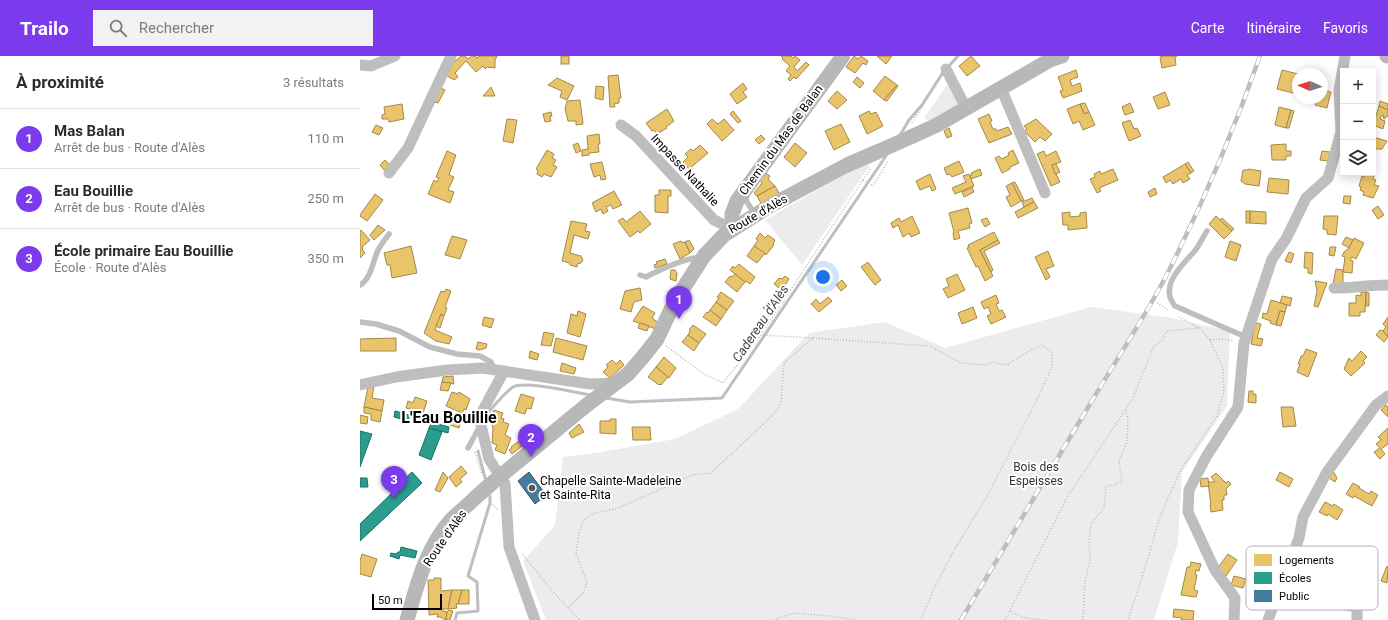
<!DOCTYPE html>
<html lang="fr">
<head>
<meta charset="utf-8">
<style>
	:root { --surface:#fff; --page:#f2f2f3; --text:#2b2b33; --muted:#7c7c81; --line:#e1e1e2; --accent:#7c3aed }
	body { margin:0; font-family:Roboto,sans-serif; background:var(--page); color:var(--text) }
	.controls { position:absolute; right:12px; top:12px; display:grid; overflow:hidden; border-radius:0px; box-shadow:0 2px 10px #0003 }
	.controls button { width:36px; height:36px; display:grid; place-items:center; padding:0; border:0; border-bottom:1px solid var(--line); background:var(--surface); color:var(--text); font:20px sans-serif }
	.compass { position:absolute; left:932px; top:12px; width:36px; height:36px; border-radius:50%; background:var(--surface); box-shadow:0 2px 10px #0003; rotate:273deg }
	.scale { position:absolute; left:12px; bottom:10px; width:70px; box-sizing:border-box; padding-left:4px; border:2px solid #000; border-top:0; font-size:11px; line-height:14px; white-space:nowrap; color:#000; -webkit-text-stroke:3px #fff; paint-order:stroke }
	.you { position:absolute; left:463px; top:221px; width:14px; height:14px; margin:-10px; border:3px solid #fff; border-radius:50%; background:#1a73e8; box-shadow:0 0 0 6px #1a73e833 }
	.badge { display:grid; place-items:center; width:26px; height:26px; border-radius:50%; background:var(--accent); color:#fff; font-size:13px; font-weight:700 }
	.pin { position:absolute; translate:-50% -33px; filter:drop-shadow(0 1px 2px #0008) }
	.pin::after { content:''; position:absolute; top:21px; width:14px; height:12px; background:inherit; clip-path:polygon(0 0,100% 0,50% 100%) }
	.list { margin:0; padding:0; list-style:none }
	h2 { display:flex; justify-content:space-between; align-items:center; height:52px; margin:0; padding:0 16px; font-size:17px }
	h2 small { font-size:13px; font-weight:400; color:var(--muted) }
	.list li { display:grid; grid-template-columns:26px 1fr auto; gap:12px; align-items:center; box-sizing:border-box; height:60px; padding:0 16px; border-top:1px solid var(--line) }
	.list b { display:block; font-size:15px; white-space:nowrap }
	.list p { margin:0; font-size:13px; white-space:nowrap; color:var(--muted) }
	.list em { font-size:13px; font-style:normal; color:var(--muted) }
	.icon { flex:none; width:22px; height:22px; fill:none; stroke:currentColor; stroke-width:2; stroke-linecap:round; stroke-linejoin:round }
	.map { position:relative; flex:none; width:1028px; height:564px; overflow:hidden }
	header { display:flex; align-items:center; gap:24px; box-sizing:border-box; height:56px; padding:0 20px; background:var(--accent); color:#fff }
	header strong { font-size:19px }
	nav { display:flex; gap:22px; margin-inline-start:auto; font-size:14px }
	.search { width:280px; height:36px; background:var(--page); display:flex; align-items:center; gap:10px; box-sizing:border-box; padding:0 14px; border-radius:0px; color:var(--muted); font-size:15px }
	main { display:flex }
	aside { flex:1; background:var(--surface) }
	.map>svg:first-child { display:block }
	.green { fill:#ececec }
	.homes { fill:#e9c46a; stroke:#a3894a }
	.schools { fill:#2a9d8f; stroke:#1d6e64 }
	.public { fill:#457b9d; stroke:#30566e }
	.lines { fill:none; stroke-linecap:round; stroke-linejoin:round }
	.stream { stroke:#bfbfbf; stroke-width:3 }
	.path { stroke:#b9b9b9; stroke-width:1.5; stroke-dasharray:1 2; stroke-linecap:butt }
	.lane { stroke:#bebebe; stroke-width:5.5 }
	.street { stroke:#bebebe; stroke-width:11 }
	.secondary { stroke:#b8b8b8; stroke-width:15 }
	.rail-casing { stroke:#bebebe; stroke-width:4.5 }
	.rail { stroke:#fff; stroke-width:3; stroke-dasharray:9; stroke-linecap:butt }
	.secondary-bridge { stroke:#b8b8b8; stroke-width:15 }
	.poi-dot { fill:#595959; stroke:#fff; stroke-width:1.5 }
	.labels { text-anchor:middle; stroke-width:4; stroke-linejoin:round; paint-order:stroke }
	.street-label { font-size:12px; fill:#000; stroke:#fff }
	.park-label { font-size:12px; fill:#333; stroke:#fff }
	.poi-label { font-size:12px; fill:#000; stroke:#fff; text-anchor:start }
	.water-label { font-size:13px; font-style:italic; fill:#444; stroke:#fff }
	.district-label { font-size:16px; font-weight:bold; fill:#000; stroke:#fff }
	.key { fill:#fff; stroke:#b2b2b2; stroke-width:1 }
	.key-label { font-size:11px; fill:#000 }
</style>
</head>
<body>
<header>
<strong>Trailo</strong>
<div class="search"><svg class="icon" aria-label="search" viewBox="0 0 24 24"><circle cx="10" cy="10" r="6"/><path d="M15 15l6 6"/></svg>Rechercher</div>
<nav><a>Carte</a><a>Itinéraire</a><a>Favoris</a></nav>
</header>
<main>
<aside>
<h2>À proximité<small>3 résultats</small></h2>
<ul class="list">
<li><span class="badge">1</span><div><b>Mas Balan</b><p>Arrêt de bus · Route d'Alès</p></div><em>110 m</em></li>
<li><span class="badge">2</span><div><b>Eau Bouillie</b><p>Arrêt de bus · Route d'Alès</p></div><em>250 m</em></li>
<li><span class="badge">3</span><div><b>École primaire Eau Bouillie</b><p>École · Route d'Alès</p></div><em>350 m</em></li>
</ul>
</aside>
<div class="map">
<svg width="1028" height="564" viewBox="0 0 1028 564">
	<rect width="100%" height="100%" fill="#fff"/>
	<!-- green -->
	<g class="green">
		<path d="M590,25L598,49L593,54L568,65L564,62Z"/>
		<path d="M503,108L510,109L442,209L405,164Z"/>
		<path d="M731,251L806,261L870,275L867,350L822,416L818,486L794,564H186L163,505L195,469L203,401L242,396L315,383L378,353L449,277L525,266L585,292Z"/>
	</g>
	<!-- homes -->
	<g class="homes">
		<path d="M101,0H105L108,3L112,0H115L117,2L119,0H137L135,4V12L127,11L125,13L123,10L116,16L106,5L95,17L98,21L94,24L84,18L85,14Z"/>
		<rect x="201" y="0" width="8" height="8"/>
		<path d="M421,0H431L433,2L435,0L440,4L434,11L437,15L446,6L449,9L436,23L434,21L430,25L428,23L431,19L426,15L430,10L422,3L423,2Z"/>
		<path d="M494,0L498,3L501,0L508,5L506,9L503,7L495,17L486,11Z"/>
		<path d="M517,0H532L526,8Z"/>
		<path d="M611,0L620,10L607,20L599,10Z"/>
		<path d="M804,0H817L815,1L816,9L802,12L800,1Z"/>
		<path d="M716,14L718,21L710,24L712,30L720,27L722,35L703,42L700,35L703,34L698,21Z"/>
		<path d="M922,14L938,18L937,22H938V38L917,33Z"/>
		<path d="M258,19L261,42H259V47L254,48L255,51H250L248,20Z"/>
		<path d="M525,20L537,29L524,44L513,35Z"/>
		<path d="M497,21L504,27L500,32L493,26Z"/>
		<path d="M197,22L214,30L207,44L200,41L202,35L188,29Z"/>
		<path d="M383,27L387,33L383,36L387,41L377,48L370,38Z"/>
		<path d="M537,29L538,30L527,45L524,44Z"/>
		<path d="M236,30L244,31L243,44L235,42Z"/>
		<path d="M78,31L85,34L78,47L75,46Z"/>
		<path d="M131,31L135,40H123Z"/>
		<path d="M962,34L971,36L967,52L955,49L957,42H955H962Z"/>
		<path d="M477,35L487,44L477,53L468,45Z"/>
		<path d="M805,36L810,49L798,53L793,41Z"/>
		<path d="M220,44L223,68L216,69V65H208L205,53L207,45Z"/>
		<path d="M1020,45L1028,48V54L1019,50Z"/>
		<path d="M725,47L729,56L724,58L720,48Z"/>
		<path d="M770,47L774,56L765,59L762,51Z"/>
		<path d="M42,48L44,63L29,66L28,63H22V59L25,58L24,51Z"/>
		<path d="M720,48L724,58L729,56L735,69L723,74L719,65L713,68L707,53Z"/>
		<path d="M1019,50L1028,54V61L1026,60L1025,63L1023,62L1024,59H1022L1020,63L1025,65L1023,73L1013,69Z"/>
		<path d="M919,51L931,54L926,72L915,69Z"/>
		<path d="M307,53L314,65L306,71L307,72L297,78L294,74L292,75L286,67Z"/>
		<path d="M931,54L934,55L929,72H926Z"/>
		<path d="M373,55L381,65L378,67L370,58Z"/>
		<path d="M509,55L511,58L516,56L523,70L507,78L499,60Z"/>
		<path d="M191,56L192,60H190L191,65L185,66L183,58Z"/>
		<path d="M629,58L632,65L630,66L633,73H636L637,75L648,71L652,78L629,87L618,63Z"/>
		<path d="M147,63L157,64L153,87L143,85Z"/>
		<path d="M352,63L358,68L364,63L374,74L362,85L347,68Z"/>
		<path d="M676,63L692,78L685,85L680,81L675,86L664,75L667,73L664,70Z"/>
		<path d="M770,64L774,73L777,72L781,80L769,85L762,67Z"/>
		<path d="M481,68L490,86L474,94L465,75Z"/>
		<path d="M16,69L23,72L19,79L12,76Z"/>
		<path d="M589,72L592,80L587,82L584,75Z"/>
		<path d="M239,78L240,88H238L239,96L229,97V99L222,100V94L228,93L227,80Z"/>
		<path d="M401,79L405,83L399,88L395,84Z"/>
		<path d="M1013,81L1027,85L1022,93H1013Z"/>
		<path d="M218,87L221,95L216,97L213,89Z"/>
		<path d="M435,87L447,97L435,111L424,101Z"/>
		<path d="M926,88V95H931V100H926V104H912L911,89Z"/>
		<path d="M340,89L348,97L329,113L323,106L328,101L325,98L331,93L333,95Z"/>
		<path d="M187,94L194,98L192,102L196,104L193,109L197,111L191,121L184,118L182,121L177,118L178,115L176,113Z"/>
		<path d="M653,94L659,107L650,111V113L642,117L635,102L639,100L642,103L649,99L648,97Z"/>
		<path d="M87,95L96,99L89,119L94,121L88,134L94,136L90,147L68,138L74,124L77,126L79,122L76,121Z"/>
		<path d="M684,95L686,100L696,95L701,106L692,109L700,126L691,130L677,98Z"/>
		<path d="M962,95L970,96L968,105L960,104Z"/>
		<path d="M25,104L30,109L24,114L20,109Z"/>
		<path d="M599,105L604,116L592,121L590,118L587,119L584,112Z"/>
		<path d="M242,106L246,123L241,124L240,119L234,121L230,108Z"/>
		<path d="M828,106L834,115L831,117L825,108Z"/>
		<path d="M696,108L700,116L695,118L692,109Z"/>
		<path d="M825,108L831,117L827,119L830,123L823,127L821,123L813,128L810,124L806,127L803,121Z"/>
		<path d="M620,113L622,119L611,123L610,120L612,119L611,117Z"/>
		<path d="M753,113L758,124L739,132L741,135L737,137L730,123L735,121L734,118L740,115L741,118Z"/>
		<path d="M888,113L901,115L899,130L885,128L881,125L883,114H887Z"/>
		<path d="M404,116L410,120L408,123L415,130L397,140L394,137L402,127L399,123Z"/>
		<path d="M1006,117L1015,118L1013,123L1016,124L1014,129L1019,130L1013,142L1003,139L1004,136L1000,134L1001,131L999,130L1002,120L1004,121Z"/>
		<path d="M570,118L576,133L572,135L570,130L560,134L556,125Z"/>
		<path d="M609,118L614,130L595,138L592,132L606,126L603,120Z"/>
		<path d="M909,122L929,124L928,138L907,136Z"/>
		<path d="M655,126L664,144L661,145L652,127Z"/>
		<path d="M652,127L661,145L651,151L646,141L650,139L646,130Z"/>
		<path d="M415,130L420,139L402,149L397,140Z"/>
		<path d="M612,131L614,136L604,141L602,136Z"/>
		<path d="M795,132L797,138L790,141L788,136Z"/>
		<path d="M299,134H311V140H308V157L295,156V139H299Z"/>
		<path d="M254,135L262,149L253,153L251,149L246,151L248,155L243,158L241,153L236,156L232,147Z"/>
		<path d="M15,138L23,144L7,165L0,160V159Z"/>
		<path d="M984,140H991L990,148L983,147Z"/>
		<path d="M672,142L674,146L664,151L662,146Z"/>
		<path d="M674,146L678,152L658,162L655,156Z"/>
		<path d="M1018,150L1024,159L1018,163L1012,154Z"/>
		<path d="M608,152L612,167L609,168L610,172L598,175L600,182L594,184L593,177L594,176L589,157Z"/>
		<path d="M280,155L291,168L280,177L278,175L270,181L258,165L263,162L266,166Z"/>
		<rect x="886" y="155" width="4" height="12"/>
		<path d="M890,155L906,156V168L890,167Z"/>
		<path d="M710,156V161L720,160V157L726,156L727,172L708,174V169H703L702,157Z"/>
		<path d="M552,160L560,177L551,181L549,177L543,181L538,169L533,172L531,167L539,162L541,166Z"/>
		<path d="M856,160L872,175L864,183L849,168Z"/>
		<path d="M964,160H978L976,179L967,178V174L963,173Z"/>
		<path d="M627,162L630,168L625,171L621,164Z"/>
		<path d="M862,162L874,173L872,175L860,164Z"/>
		<path d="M211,165L227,168L225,175L230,176L228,183L214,179L210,197L221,200L223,204L221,207L217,208V211L210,209V207L202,205Z"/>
		<path d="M18,169L25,174L14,184L10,179Z"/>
		<path d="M1,174L10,184L2,191L3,192L2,193L5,197L0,202V175Z"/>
		<path d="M634,176L638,184L620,194L633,220L625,225L618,210L616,211L607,192L609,191L608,189Z"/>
		<path d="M400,177L405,182L408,179L415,184L413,188L414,189L406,199L394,190L398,184L396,183Z"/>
		<path d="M92,180L107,184L100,203L85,199Z"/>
		<path d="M986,181L993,184L989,192L982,188Z"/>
		<path d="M994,182L1004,187L996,203L992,201L990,204L993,205L992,217L983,216L985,201L982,200L984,196L989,192Z"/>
		<path d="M329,184L334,193L330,197L325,186Z"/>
		<path d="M638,184L640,187L624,195L633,214L631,216L620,194Z"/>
		<path d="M321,185L322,187L325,186L330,197L320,203L313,188Z"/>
		<path d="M870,185L881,189L876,205L865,201Z"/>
		<path d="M51,190L57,217L32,222L30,209H27L24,197Z"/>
		<path d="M394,190L405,197L397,207L387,200Z"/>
		<path d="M970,191H976L974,200L969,199Z"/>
		<path d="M688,195L694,210L686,213L690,221L686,224L675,201Z"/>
		<path d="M929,196L934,198L931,207L925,205Z"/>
		<path d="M945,196L953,197L952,218L948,217V212H944Z"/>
		<path d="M305,203L307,208L295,212L294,209L297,208L296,206Z"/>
		<path d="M508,206L521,224L515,229L501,211Z"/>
		<path d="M379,208L395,221L390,228L386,225L385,226L370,214L373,210L375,212Z"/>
		<path d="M976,213L983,214V228H973Z"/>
		<path d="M311,214H315L317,217L316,225L310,223Z"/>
		<path d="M375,218L385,226L377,236L365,226L370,220L372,221Z"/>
		<path d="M597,218L605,234L588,242L583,233L589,230L586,223Z"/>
		<path d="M425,220L429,223L422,234L414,228L419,222L422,223Z"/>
		<path d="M482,224L487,230L481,235L476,229Z"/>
		<path d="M955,225L967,227L958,251L954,250L957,235Z"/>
		<path d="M280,232L282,244L274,246L271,256L260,253L265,235Z"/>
		<path d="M86,233L91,235L85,251L87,252L84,260L81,258L75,274L92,281L89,288L76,285L64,277L81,235L84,236Z"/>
		<path d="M361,236L374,245L367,254L356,246L359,242L357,241Z"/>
		<path d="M1001,236H1006L1005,256H1000V260H989V247H996V239L1001,240Z"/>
		<path d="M1006,236L1009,237V250H1006Z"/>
		<path d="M636,239L639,247L636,248L639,255L642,254L646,261L631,268L627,260L631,258L628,251L624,253L621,246Z"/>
		<path d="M922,240L932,242L930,250L920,247Z"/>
		<path d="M468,241L472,245L459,256L451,248L456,243L460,248Z"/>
		<path d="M409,244L413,247L408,255L403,252Z"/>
		<path d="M911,244L927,249L925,256L920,255L916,269L910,267L911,265L902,262L903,257L907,258Z"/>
		<path d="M356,246L367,254L361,263L350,254Z"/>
		<path d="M283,250L295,257L292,262L299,267L296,273L273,265Z"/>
		<path d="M613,251L617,262L602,268L598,257Z"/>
		<path d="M350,254L361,263L356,270L343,261L347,256L348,257Z"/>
		<path d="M218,255L226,258L220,281L207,277L211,258L217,260Z"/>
		<path d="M920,255L925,256L921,270L916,269Z"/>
		<path d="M81,258L84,260L80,272L76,270Z"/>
		<path d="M124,261L134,263L131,272L122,269Z"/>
		<path d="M1028,261V281L1023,275L1026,271L1023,268Z"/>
		<path d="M280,267L289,270L287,275L278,272Z"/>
		<path d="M895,267L901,268L897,282L903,283L901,290L891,288Z"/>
		<path d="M333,269L346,278L339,287L328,279L330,275L329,274Z"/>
		<path d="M1020,274L1023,275L1028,281L1024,286L1016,279Z"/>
		<path d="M184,276L194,278L191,290L181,289Z"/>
		<path d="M328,279L339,287L334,295L322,286Z"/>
		<path d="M36,282V295H0V283Z"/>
		<path d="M196,282L227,290L223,304L193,296Z"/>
		<path d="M118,286L127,288L126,292L120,294L116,293Z"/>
		<path d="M946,293L957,297L948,321L937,316L940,308H938L941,300H943Z"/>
		<path d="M170,295L179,298L177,304L169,302Z"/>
		<path d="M1001,295L1007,301L1003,305L1005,307L991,320L984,313L989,302L992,305Z"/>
		<path d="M304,301L316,312L309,322L296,311Z"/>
		<path d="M252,304L256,308L260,304L264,309L250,322L243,316L248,311L246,309Z"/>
		<path d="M202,307L216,312L214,318L200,315Z"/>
		<path d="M296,311L308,321L301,329L300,328L299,329L288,321Z"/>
		<path d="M93,320L94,328L82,326L83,321Z"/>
		<path d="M82,326L91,327L88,335L80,334Z"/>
		<path d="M14,330L12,342L24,344L22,355L4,351L8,331Z"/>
		<path d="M889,335H893V338H896V347L888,346Z"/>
		<path d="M92,336L98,338L99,336L110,343L106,354L104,353L102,357L86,350Z"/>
		<path d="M161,338L174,342L171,353L167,352L165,358L155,355Z"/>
		<path d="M55,341L67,345L61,363L54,360L56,355L46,352L48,345L53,347Z"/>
		<path d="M1026,349L1028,351V361L1021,354Z"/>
		<path d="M4,351L22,355L20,366L11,364V358L4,357Z"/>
		<path d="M921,351H933L936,370L923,371Z"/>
		<path d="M134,354L143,357L141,362L144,363L143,366L149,368L145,379L151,382L145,398L135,394L137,389L132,387L133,372L130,363Z"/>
		<path d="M0,359L8,361L7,368L0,367Z"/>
		<path d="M250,363H256V378L240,377V365H250Z"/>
		<path d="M91,364L100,367L99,372L90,369Z"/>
		<path d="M219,368L224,376L212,382L209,377Z"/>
		<path d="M272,371H290L291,384H273Z"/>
		<path d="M1028,372V388L1021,393L1025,398L1020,403L1014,396L1020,392L1016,388L1021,384L1018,381Z"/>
		<path d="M170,374L174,379L166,387L162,383Z"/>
		<path d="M159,385L162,390L152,398L149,394L152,392L151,391Z"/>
		<path d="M101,410L107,417L100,423L102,426L96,431L89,421Z"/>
		<path d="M973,415L977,422L975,426L969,422Z"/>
		<path d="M83,416L88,422L80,436L75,434Z"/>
		<path d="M920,416L933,423L929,431L916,424Z"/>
		<path d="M856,417L866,427L868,425L871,428L866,433L867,439H864V444H862L863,454L851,456L850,449H851L848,426H855L851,421Z"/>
		<path d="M848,422L849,430L841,431L840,423Z"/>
		<path d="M993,427L1000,431L999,432L1009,438L1011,435L1018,439L1012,450L994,440L993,442L986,438Z"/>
		<path d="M965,446L973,450L974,448L983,454L977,464L968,458L967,460L959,456Z"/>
		<path d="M2,498L17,503L11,521L0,518V505Z"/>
		<path d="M868,498L877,504L866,520L857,513Z"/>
		<path d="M831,506L841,508L839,515L836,514L835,519H837L834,534L838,535L836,541L821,539L827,511H830Z"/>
		<path d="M1027,510L1028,511L1027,527L1021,525Z"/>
		<path d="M874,520L886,523L883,532L871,529Z"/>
		<path d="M74,522H81V535L92,534L88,553H83V555L87,556L86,564L80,561H77L78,558L69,559L68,524H74Z"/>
		<path d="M92,534H102L98,548H96L97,552L88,553Z"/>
		<path d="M102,534H109V548H98Z"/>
		<path d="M814,553L834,555L833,564H821L822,562L813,561Z"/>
		<path d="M89,554L93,555L90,564H86L87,556Z"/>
	</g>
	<!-- schools -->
	<g class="schools">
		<path d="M35,355L50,359L48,365L34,361Z"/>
		<path d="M74,360L80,362L78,368L89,371L88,377L69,372Z"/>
		<path d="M69,372L82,376L71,404L59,399Z"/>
		<path d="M0,375L12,378L0,411Z"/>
		<path d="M52,416L62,427L0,485V468L35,434L34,432Z"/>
		<path d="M0,422H7L8,431H0Z"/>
		<path d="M41,491L57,495L55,502L40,499L39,503L30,500L31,497L36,498L38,496H40Z"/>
	</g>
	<!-- public -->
	<path class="public" d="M169,416L186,439L175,448L158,425Z"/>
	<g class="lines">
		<!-- stream -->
		<g class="stream">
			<path d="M588,11L598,0"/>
			<path d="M540,79L549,64L562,49L584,15"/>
			<path d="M246,342L270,346L362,342L528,97"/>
			<path d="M127,358C135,349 143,338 153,331C164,324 216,337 230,339"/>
			<path d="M118,395L125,422"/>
			<path d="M95,564L97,557L118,555L117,526L108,520L130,447V440"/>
		</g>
		<!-- path -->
		<g class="path">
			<path d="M593,6L598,0"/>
			<path d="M552,67L579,22"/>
			<path d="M503,124L513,130L529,104"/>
			<path d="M797,247L809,255"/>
			<path d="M819,261L839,272"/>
			<path d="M453,282L570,290L601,307L627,309L632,306L647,309L671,294L683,289L692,297V311L680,337L629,437L593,496L575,530L561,564"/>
			<path d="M850,284L862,283L874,285"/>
			<path d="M306,290L344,318L363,327L401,279"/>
			<path d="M115,396L122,419"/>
			<path d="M130,446L137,453"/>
			<path d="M163,499L194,537L220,564"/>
			<path d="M208,552L223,537L227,526L216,497L219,478L223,464L234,457L256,453L332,419L351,417L417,355L421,347L424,307L453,282L401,279L510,113"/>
			<path d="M650,555C666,564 670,563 687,564"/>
			<path d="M413,564L434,557L470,560L496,564"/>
			<path d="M645,564L708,440L773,342L794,290L802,285L807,275L840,272L850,284L863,312L864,336L857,360L821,413L800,460L786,509L768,564"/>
			<path d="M723,564L725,525L730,504L729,485L731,468L744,452L746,431L762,426L759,405L767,386L768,365L766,353"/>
		</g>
		<!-- lane -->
		<g class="lane">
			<path d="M385,138L387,146L392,154H398"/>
			<path d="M847,175C842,182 839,191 833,197C820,211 799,231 815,250L879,278L887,280"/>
			<path d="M280,219L286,221C303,212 320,204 340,201"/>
			<path d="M0,229C11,223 13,205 18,194C21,189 25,183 29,178"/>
			<path d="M0,266L16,268L39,275L70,291L97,298L120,300L131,306L134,313"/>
			<path d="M108,392L120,370"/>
		</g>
		<!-- street -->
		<g class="street">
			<path d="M0,9L11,10L35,0"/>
			<path d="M586,13L606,52"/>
			<path d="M641,32L685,137"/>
			<path d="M261,69L276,80L354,164L372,173"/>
			<path d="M29,117L48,92L91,0"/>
			<path d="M974,232C992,232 1010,229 1028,229"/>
			<path d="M144,315L123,354L121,369L129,403L145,428L149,491L175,564"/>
			<path d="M0,329L36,321L87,314L123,312L230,328L255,327"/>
			<path d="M919,536L997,551V564"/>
			<path d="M874,564L875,542L855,514L828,456L829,434L846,401L878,351L884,287L912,203L926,183L946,142L968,122L981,76L979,35L985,0"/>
			<path d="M908,564L939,482L943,461L967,416L1016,349L1028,340"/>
		</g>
		<!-- secondary -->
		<g class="secondary">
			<path d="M1027,0H1028"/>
			<path d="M553,80L577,69L690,4L702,0"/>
			<path d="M372,173V158L377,145L483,0"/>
			<path d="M132,427L228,348L268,318L282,302L297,283L315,245L344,200L364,179L408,151L487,109L517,96"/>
			<path d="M47,564C57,529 66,492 91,464C99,456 108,449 116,441"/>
		</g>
		<!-- rail casing -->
		<g class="rail-casing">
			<path id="rail" d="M601,564C645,490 689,416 733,343C757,303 782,265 804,224C841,152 873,77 900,0"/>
		</g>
		<!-- rail -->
		<use href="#rail" class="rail"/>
		<!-- secondary-bridge -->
		<g class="secondary-bridge">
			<path d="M517,96L553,80"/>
			<path d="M116,441L132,427"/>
		</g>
	</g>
	<!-- markers -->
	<circle class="poi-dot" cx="172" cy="432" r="4"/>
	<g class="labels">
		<!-- street labels -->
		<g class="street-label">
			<text transform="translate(421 84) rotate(-54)" y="4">Chemin du Mas de Balan</text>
			<text transform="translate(325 114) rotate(47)" y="4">Impasse Nathalie</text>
			<text transform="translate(398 158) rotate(-30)" y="4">Route d'Alès</text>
			<text transform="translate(85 482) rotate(-55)" y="4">Route d'Alès</text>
		</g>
		<!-- park labels -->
		<g class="park-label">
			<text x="676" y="415">Bois des<tspan x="676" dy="14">Espeisses</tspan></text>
		</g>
		<!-- poi labels -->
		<g class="poi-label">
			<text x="180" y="429">Chapelle Sainte-Madeleine<tspan x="180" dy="14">et Sainte-Rita</tspan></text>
		</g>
		<!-- water labels -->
		<g class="water-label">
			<text transform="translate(400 267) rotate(-56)" y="5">Cadereau d'Alès</text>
		</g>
		<!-- district labels -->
		<g class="district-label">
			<text x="89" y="367">L'Eau Bouillie</text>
		</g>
	</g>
	<!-- legend -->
	<rect x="886" y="490" width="132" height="64" rx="6" class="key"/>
	<rect x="894" y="498" width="18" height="12" fill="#e9c46a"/>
	<rect x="894" y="516" width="18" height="12" fill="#2a9d8f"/>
	<rect x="894" y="534" width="18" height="12" fill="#457b9d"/>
	<g class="key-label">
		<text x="919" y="508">Logements</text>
		<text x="919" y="526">Écoles</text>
		<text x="919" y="544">Public</text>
	</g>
</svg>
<div class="controls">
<button>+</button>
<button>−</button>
<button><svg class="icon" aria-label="layers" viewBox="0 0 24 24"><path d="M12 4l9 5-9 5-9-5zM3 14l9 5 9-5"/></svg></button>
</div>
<svg class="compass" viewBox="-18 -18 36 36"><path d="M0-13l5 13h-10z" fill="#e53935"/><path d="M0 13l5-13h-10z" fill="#7c7c81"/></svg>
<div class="scale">50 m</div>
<div class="you"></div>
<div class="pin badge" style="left:319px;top:263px">1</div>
<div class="pin badge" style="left:171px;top:401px">2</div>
<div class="pin badge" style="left:34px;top:443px">3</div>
</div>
</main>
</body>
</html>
